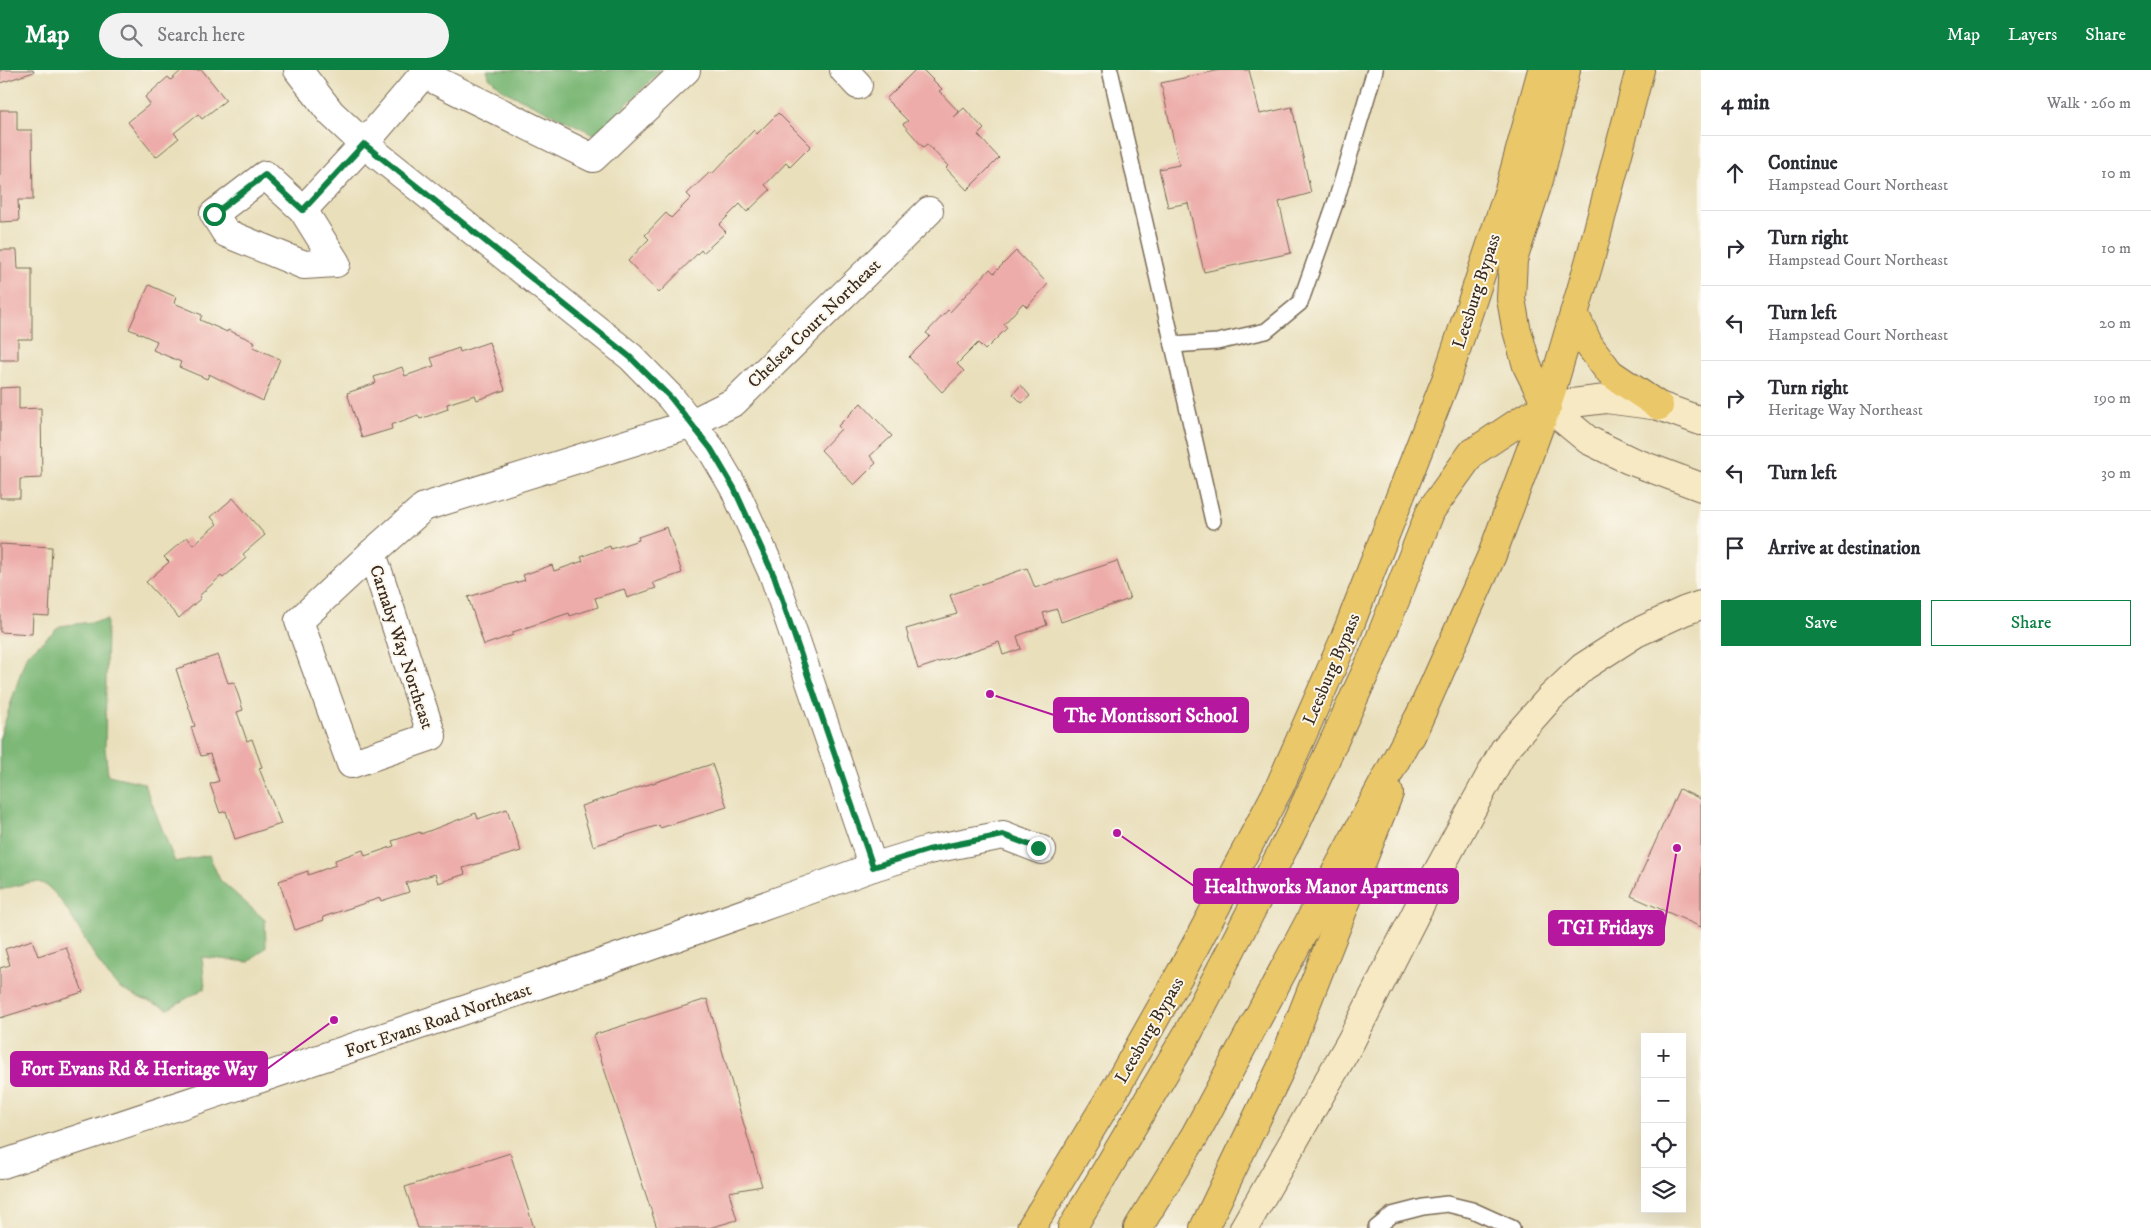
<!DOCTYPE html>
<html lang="en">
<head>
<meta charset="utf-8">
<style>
	:root { --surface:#fff; --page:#f2f2f3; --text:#2b2b33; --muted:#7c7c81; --line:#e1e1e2; --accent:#0b8043 }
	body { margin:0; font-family:"IM FELL DW Pica",serif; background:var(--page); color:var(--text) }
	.controls { position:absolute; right:15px; bottom:15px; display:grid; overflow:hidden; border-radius:0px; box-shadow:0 5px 20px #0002 }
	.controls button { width:45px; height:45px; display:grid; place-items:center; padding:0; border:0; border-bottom:1px solid var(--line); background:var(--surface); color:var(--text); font:25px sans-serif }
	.stop { position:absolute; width:15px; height:15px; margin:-11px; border:4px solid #0b8043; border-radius:50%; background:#fff }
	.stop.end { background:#0b8043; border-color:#fff; box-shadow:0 1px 5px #0008 }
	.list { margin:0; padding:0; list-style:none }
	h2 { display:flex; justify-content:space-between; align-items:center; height:65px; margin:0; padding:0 20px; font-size:21px }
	h2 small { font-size:16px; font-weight:400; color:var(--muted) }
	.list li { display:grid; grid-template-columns:32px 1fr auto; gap:15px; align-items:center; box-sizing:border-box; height:75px; padding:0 20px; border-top:1px solid var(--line) }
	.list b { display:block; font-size:19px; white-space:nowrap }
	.list p { margin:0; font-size:16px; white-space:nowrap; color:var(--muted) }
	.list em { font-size:16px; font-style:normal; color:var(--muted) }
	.actions { display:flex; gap:10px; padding:15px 20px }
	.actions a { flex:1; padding:11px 0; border:1px solid var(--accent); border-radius:0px; text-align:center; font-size:18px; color:var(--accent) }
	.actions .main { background:var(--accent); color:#fff }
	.icon { flex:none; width:28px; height:28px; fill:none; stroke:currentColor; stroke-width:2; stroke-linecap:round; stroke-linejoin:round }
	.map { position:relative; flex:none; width:1701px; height:1158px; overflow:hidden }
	header { display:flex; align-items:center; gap:30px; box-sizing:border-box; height:70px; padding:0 25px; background:var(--accent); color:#fff }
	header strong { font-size:24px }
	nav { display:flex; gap:28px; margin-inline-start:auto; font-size:18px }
	.search { width:350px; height:45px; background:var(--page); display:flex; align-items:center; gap:12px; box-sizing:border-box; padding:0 18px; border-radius:28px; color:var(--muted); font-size:19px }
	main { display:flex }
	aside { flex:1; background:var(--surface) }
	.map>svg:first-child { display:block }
	.forest { fill:#7db877; stroke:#5c714a }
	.building { fill:#edaca9 }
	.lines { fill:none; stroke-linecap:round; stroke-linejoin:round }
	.service-casing { stroke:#786955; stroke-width:18 }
	.minor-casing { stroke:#786955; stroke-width:30 }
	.tertiary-casing { stroke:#786955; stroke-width:30 }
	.secondary-casing { stroke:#786955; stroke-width:30 }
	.trunk-casing { stroke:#786955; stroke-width:30 }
	.motorway-casing { stroke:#786955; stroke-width:30 }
	.service { stroke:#fff; stroke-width:15 }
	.minor { stroke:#fff; stroke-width:28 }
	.tertiary { stroke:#fff; stroke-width:28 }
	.secondary { stroke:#f7e9c3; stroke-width:28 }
	.trunk { stroke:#eac769; stroke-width:28 }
	.motorway { stroke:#eac769; stroke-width:28 }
	.route { stroke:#0b8043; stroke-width:6 }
	.labels { text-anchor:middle; stroke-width:4; stroke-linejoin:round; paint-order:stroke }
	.street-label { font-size:18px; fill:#3b2a1e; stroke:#fbf7ec }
	.leader { fill:none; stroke:#b5179e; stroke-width:2 }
	.callout-dot { fill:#b5179e; stroke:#fbf7ec; stroke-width:2 }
	.callout { fill:#b5179e; stroke:#b5179e; stroke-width:2 }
	.callout-label { font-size:19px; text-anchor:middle; font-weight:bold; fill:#fff }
</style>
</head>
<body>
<header>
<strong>Map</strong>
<div class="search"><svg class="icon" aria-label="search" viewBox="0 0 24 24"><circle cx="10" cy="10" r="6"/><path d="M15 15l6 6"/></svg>Search here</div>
<nav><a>Map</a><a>Layers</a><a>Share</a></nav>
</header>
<main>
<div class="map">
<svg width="1701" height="1158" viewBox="0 0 1701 1158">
	<rect width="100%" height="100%" fill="#fbf7ec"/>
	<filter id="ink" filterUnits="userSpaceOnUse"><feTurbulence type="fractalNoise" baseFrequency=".02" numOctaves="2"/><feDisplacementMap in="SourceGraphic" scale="10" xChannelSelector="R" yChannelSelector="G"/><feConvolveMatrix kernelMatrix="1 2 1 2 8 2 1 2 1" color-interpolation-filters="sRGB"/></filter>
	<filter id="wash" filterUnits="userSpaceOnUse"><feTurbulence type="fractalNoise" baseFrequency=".0096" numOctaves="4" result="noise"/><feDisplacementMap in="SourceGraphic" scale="20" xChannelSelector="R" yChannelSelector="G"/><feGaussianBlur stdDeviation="1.12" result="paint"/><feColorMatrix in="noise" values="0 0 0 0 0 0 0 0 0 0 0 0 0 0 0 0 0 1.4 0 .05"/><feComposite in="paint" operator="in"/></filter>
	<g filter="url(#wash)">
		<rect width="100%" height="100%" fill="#e9dfbb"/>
		<!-- forest -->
		<g class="forest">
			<path d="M487,0H661L596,65L504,21L489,7Z"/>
			<path d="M107,550L105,678L108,705L144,713L175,792L209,785L220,810L265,850L266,877L249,892L202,887L205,918L168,939C154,933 131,926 119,917C93,897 64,816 38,812C29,811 9,818 0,820V667L26,586L60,556Z"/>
		</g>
		<g id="blocks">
			<!-- building -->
			<g class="building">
				<path d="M0,0H33L34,2L0,13Z"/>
				<path d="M182,0H202L226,30L202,49L198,44L174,63L179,68L156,87L128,52L150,34L145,27L168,7L171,10Z"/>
				<path d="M915,0H923L942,19L939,21L959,42L954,47L964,38L984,59L978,65L999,88L967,120L946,98L948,96L927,74L923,77L903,54L908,51L886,29Z"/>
				<path d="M1220,0H1249L1260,44L1292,37L1311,123L1279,132L1291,183L1204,202L1188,133L1168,137L1159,99L1179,95L1161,13Z"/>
				<path d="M0,40H17V60H32L33,130H18L19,151L0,152Z"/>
				<path d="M778,43L811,76L790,97L786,93L765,115L770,120L747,142L740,134L719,155L726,162L703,183L701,180L659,223L628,191L649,169L645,165L666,143L671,148L691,128L687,124L710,102L712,104L754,60L757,64Z"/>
				<path d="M0,180H17L18,199H32V269H18V290H0Z"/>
				<path d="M1016,181L1048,214L1027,237L1023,233L1004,254L1007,258L985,280L978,273L957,294L964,301L942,322L909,287L930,266L926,263L948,240L950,242L990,199L994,203Z"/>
				<path d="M149,215L176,227L174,233L202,245L200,250L227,262L228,260L255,272L253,277L280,289L263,331L209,304L207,309L179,297L181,292L153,280L157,271L129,259Z"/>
				<path d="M489,272L505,320L477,330L475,325L447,334L448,339L420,349L418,345L391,355L392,359L362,368L347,323L376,313L374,307L402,297L405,306L434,296L431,288L459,278L460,282Z"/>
				<path d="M1021,315L1030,326L1022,333L1013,324Z"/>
				<path d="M19,317V339L41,338L42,408L20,409V428H0V318Z"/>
				<path d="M861,333L892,366L870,386L876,393L854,415L821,380L841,359L838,356Z"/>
				<path d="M233,428L265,465L243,484L246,488L223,508L221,506L199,526L201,528L179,548L146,512L169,492L164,487L187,467L193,475L217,454L211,447Z"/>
				<path d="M667,457L682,503L653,513L656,518L627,528L624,519L595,528L598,537L570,546L569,543L513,562V565L484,575L468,527L525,510L523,505L552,495L554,501L583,491L581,487L610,476L611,479L639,470L638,467Z"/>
				<path d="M0,474L52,477L49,546L33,545L32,564L0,562Z"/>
				<path d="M1117,491L1130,529L1061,552L1057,539L1043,543L1047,555L1017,566L1021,579L1003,585L999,572L918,599L906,559L957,544L950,525L1027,498L1035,518Z"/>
				<path d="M218,585L228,613L234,612L243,640L237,642L247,671L252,669L262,697L259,698L281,754L235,769L226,741L220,743L210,714L219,711L210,684L201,686L191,657L195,656L176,599Z"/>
				<path d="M712,694L727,737L660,758L659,755L593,776L581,736Z"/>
				<path d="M1679,719L1701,729V857L1631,826Z"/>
				<path d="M507,739L521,781L463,798L465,804L438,813L435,804L406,813L409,822L381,831L380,828L323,847L324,850L295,860L279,811L308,801V805L336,795L335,790L363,780L365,786L394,776L392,771L420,762L421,764L476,743L478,749Z"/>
				<path d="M32,870L38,886L66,877L83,922L0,948V898L10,895L5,879Z"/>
				<path d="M707,929L762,1116L729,1122L737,1150L709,1158H657L593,965Z"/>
				<path d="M510,1083L534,1158H418L405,1117Z"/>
			</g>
		</g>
	</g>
	<g filter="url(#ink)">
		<use href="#blocks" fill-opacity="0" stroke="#786955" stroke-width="1"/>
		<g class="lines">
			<!-- service casing -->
			<g class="service-casing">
				<g id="service">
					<path d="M1110,0L1173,275L1217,272L1266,261L1300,233L1336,131L1375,0"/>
					<path d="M1173,275L1213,451"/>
					<path d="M1376,1158L1392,1145L1423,1137L1447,1134L1472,1140L1512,1158"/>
				</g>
			</g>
			<!-- minor casing -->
			<g class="minor-casing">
				<g id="minor">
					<path d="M844,0L858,15"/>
					<path d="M423,4L593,88L686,0"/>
					<path d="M265,105L303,140L336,193L304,195L226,163L214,144Z"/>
					<path d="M303,140L364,74L427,0"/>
					<path d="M372,483L424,437L690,354L734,332L929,141"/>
					<path d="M372,483L432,666L351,694L299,551Z"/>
					<path d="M873,797L928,780L1003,765L1042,780"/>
				</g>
			</g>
			<!-- tertiary casing -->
			<g class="tertiary-casing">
				<path id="tertiary" d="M0,1095C292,998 584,902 873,797L774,506L734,418L711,379L671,328L631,287L364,74L331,43L298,0"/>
			</g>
			<!-- secondary casing -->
			<g class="secondary-casing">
				<g id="secondary">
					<path d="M1547,336L1588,370L1629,390L1701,417"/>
					<path d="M1547,336L1606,329L1659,336L1701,351"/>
					<path d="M1244,1158L1351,971L1425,825L1504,680L1550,628L1583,597L1636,563L1684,541L1701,535"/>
				</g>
			</g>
			<!-- trunk casing -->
			<g class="trunk-casing">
				<g id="trunk">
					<path d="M1574,243L1589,275L1610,303L1659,336"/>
					<path d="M1547,336L1527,296L1516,257L1511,229L1513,190L1539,110L1566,0"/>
					<path d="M1411,666L1492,485L1547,336L1591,186L1640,0"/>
					<path d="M1031,1158L1117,1016L1184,897L1279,718L1344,570L1447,307L1509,120L1542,0"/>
					<path d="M1204,1158L1281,998L1389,723"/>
				</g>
			</g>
			<!-- motorway casing -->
			<g class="motorway-casing">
				<g id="motorway">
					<path d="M1072,1158L1188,963L1294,758L1374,584L1431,440L1472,383L1525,348L1547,336"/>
					<path d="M1138,1158L1195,1065L1420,645"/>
				</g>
			</g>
			<!-- service -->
			<use href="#service" class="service"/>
			<!-- minor -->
			<use href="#minor" class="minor"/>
			<!-- tertiary -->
			<use href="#tertiary" class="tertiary"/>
			<!-- secondary -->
			<use href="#secondary" class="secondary"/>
			<!-- trunk -->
			<use href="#trunk" class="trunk"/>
			<!-- motorway -->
			<use href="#motorway" class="motorway"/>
		</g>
	</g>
	<g class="lines" filter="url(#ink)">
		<!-- route -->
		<path class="route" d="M214,144L265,105L303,140L364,74L630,287L671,328L711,379L734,418L774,506L873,797L928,780L1003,765L1038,778"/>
	</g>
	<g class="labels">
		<!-- street labels -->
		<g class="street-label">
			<text transform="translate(1476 221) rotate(-72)" y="6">Leesburg Bypass</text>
			<text transform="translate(814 253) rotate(-44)" y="6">Chelsea Court Northeast</text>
			<text transform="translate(402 577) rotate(72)" y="6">Carnaby Way Northeast</text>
			<text transform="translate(1331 599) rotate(-67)" y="6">Leesburg Bypass</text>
			<text transform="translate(438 950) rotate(-19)" y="6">Fort Evans Road Northeast</text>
			<text transform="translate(1149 960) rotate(-60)" y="6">Leesburg Bypass</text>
		</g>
	</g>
	<!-- callouts -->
	<path class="leader" d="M990 624L1054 645M1117 763L1194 816M1677 778L1664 858M334 950L267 999"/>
	<g class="callout-dot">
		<circle cx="990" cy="624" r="5"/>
		<circle cx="1117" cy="763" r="5"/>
		<circle cx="1677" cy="778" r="5"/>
		<circle cx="334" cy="950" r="5"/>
	</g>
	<g class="callout">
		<rect x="1054" y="628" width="194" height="34" rx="5"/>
		<rect x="1194" y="799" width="264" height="34" rx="5"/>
		<rect x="1549" y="841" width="115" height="34" rx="5"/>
		<rect x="11" y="982" width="256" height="34" rx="5"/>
	</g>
	<g class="callout-label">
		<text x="1151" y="652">The Montissori School</text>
		<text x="1326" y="823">Healthworks Manor Apartments</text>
		<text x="1606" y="864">TGI Fridays</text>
		<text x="139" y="1005">Fort Evans Rd &amp; Heritage Way</text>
	</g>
</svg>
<div class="controls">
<button>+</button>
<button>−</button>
<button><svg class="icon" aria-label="locate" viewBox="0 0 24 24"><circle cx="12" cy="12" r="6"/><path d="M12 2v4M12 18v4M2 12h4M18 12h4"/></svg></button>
<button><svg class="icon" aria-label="layers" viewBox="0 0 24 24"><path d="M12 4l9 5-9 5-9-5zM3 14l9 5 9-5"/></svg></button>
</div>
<div class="stop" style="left:214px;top:144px"></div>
<div class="stop end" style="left:1038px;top:778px"></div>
</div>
<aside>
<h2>4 min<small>Walk · 260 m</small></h2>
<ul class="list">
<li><svg class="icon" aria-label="ahead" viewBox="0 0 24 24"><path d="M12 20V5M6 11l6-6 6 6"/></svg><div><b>Continue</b><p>Hampstead Court Northeast</p></div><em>10 m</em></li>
<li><svg class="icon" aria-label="right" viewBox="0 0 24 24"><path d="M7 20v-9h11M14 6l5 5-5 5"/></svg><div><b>Turn right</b><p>Hampstead Court Northeast</p></div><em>10 m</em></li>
<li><svg class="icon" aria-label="left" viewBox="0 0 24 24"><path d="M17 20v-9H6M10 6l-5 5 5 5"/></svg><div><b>Turn left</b><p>Hampstead Court Northeast</p></div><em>20 m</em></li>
<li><svg class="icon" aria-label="right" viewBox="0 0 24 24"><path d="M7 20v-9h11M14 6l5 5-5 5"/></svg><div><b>Turn right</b><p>Heritage Way Northeast</p></div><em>190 m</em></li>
<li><svg class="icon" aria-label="left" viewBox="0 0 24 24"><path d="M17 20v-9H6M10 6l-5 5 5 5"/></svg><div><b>Turn left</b></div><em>30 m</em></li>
<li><svg class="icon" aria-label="arrive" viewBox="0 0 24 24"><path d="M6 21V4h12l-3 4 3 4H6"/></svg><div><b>Arrive at destination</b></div></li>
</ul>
<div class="actions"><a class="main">Save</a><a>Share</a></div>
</aside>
</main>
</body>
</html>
